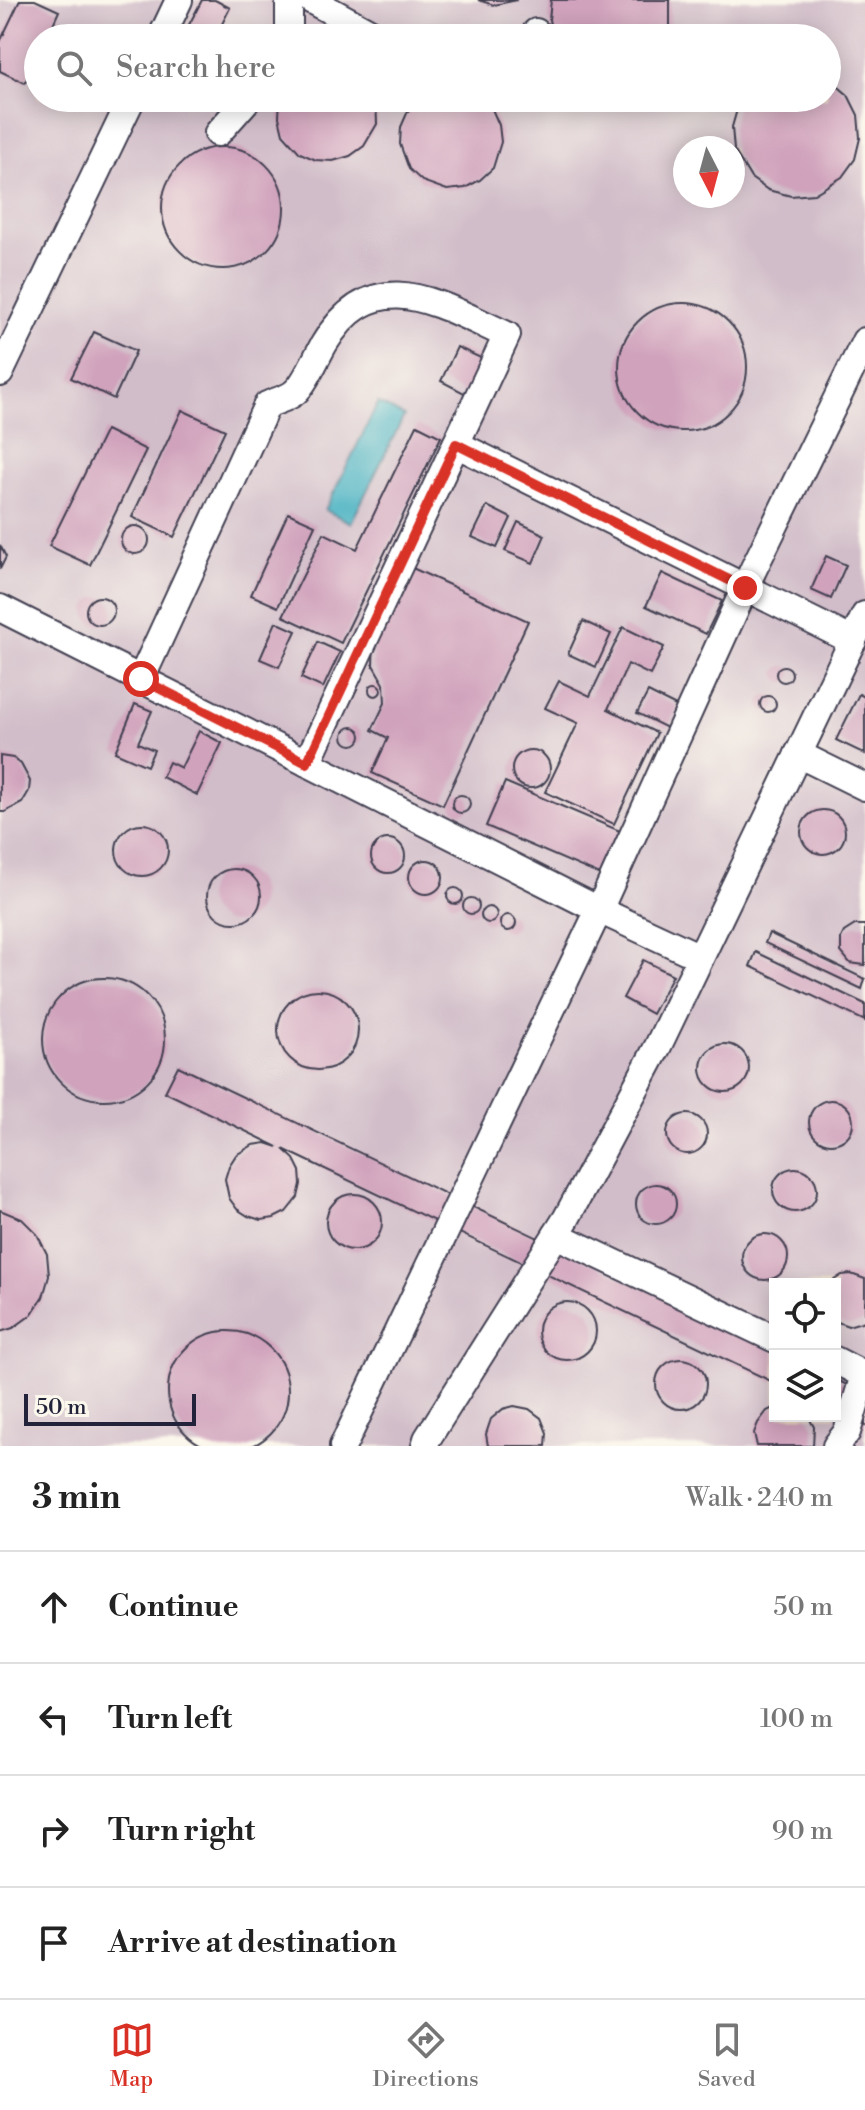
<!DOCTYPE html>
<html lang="en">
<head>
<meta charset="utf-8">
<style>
	:root { --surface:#fff; --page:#f6f6f6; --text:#222; --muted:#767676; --line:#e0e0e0; --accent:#d93025 }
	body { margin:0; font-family:"Libre Bodoni",serif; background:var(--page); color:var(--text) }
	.controls { position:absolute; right:24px; bottom:24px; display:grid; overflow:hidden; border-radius:0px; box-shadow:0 4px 20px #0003 }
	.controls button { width:72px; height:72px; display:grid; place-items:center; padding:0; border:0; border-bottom:2px solid var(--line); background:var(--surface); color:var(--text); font:40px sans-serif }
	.compass { position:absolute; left:673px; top:136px; width:72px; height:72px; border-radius:50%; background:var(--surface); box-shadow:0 4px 20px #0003; rotate:174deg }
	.scale { position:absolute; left:24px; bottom:20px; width:172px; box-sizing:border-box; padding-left:8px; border:4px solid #22223b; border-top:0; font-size:22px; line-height:28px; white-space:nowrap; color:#22223b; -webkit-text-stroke:6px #fbf7ec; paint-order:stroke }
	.stop { position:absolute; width:24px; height:24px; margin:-18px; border:6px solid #d93025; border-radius:50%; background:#fff }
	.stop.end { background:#d93025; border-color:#fff; box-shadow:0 2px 8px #0008 }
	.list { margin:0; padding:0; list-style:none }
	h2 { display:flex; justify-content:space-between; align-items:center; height:104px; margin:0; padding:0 32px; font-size:34px }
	h2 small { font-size:26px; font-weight:400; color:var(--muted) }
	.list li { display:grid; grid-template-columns:52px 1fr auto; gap:24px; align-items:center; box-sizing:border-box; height:112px; padding:0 32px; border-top:2px solid var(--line) }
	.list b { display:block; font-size:30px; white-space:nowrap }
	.list em { font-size:26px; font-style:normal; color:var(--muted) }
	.icon { flex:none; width:44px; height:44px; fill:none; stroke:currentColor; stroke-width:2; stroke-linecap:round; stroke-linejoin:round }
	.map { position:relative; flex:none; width:865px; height:1446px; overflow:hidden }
	.search { position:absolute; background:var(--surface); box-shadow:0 4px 20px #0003; left:24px; right:24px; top:24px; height:88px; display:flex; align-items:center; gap:20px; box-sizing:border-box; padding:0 28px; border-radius:44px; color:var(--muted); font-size:30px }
	.sheet { height:552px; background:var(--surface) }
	nav { display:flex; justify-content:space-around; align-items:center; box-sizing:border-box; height:112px; border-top:2px solid var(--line); background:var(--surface); font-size:22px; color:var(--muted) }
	nav a { display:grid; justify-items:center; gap:4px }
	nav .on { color:var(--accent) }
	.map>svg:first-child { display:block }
	.industrial { fill:#d1bdc9; fill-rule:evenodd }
	.water { fill:#44b0c2; stroke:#33697e; stroke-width:2 }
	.building { fill:#d0a2bc }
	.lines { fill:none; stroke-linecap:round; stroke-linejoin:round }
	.minor-casing { stroke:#423f51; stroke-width:30 }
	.minor { stroke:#fff; stroke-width:26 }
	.route { stroke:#d93025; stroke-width:10 }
</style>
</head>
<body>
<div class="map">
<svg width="865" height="1446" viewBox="0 0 865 1446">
	<rect width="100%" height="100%" fill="#fbf7ec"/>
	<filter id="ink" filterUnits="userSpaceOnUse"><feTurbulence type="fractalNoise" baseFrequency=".0125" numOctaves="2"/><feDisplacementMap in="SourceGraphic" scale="16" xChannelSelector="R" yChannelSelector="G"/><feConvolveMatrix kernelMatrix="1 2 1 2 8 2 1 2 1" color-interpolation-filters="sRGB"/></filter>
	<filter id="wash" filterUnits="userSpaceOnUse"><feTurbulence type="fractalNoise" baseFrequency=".006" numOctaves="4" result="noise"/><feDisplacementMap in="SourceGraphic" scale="32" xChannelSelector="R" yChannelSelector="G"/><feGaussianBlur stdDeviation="1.8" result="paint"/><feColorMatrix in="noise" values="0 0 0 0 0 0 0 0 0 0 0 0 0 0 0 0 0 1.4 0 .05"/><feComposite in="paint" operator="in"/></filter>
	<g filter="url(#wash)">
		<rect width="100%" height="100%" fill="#f5e4cb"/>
		<!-- industrial -->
		<path class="industrial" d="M0,0H865V1446H0ZM38,38H827V98H38ZM685,148H733V196H685ZM775,1284H835V1416H775Z"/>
		<!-- water -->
		<path class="water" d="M378,403L404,416L351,523L325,510Z"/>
		<g id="blocks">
			<!-- building -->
			<g class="building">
				<path d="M20,0H35L59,11L47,38H38V56L25,83L0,71V42Z"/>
				<path d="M202,0H215L230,8L215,38H182Z"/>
				<path d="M478,0H517L494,5Z"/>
				<path d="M551,0H670V29L666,38H554L549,20Z"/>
				<path d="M827,77L848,95L858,115L860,138L855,159L842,177L814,194L791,196L768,190L751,178L734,150L732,127L738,106L742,98H827Z"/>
				<path d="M280,98H376L377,124L364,146L350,156L333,161L316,160L300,153L283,134L279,117Z"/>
				<path d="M421,98H480L492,109L499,125L501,142L493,168L480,180L465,188L447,190L422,181L409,169L400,144L401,127L408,111Z"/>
				<circle cx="223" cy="208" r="61"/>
				<circle cx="683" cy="367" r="64"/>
				<path d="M94,332L136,351L114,399L71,378Z"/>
				<path d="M457,347L483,359L466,394L441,381Z"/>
				<path d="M182,410L225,430L174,537L132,517Z"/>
				<path d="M417,425L441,437L341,643L283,616L324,533L357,549Z"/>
				<path d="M106,430L146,450L90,565L49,546Z"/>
				<path d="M487,506L511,518L497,548L472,537Z"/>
				<path d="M288,513L315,525L278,607L251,595Z"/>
				<path d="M518,522L545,535L533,563L505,551Z"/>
				<circle cx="135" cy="540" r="14"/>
				<path d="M0,545L6,557L0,569Z"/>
				<path d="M826,556L846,565L831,599L811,590Z"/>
				<path d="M408,566L528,621L443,805L372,773L388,738L372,730L385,703L384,684L373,665L374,641Z"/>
				<path d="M662,573L722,601L706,634L646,606Z"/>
				<circle cx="100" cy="611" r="14"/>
				<path d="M583,621L611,634L596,667L568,654Z"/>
				<path d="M276,622L296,631L279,667L260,659Z"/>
				<path d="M623,627L664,647L650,675L628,664L608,709L657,733L614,824L545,792L578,723L545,708L559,681L590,696Z"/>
				<path d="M318,642L340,652L323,688L301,678Z"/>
				<circle cx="784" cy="674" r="8"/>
				<circle cx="375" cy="690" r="6"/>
				<path d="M648,692L678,707L667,728L637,713Z"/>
				<path d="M859,694L865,697V754L836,740Z"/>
				<circle cx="768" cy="704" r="8"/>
				<path d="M135,704L152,711L138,743L154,750L147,766L115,752Z"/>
				<circle cx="352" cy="736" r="9"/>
				<path d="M199,731L222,743L197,795L162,777L169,762L181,768Z"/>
				<circle cx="531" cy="769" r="19"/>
				<path d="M0,756L13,758L21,764L30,781L29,791L22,803L5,812H0Z"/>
				<path d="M505,782L620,831L600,875L486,826Z"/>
				<circle cx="461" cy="804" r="9"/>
				<circle cx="823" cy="832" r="22"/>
				<circle cx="142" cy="850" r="26"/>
				<circle cx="388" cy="856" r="17"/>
				<circle cx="426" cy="877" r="17"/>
				<circle cx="234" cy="896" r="27"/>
				<circle cx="455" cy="896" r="8"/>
				<circle cx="471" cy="906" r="8"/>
				<circle cx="489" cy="915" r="8"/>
				<circle cx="508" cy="923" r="8"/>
				<path d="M855,925H865V965L850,963L841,952V938L844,932Z"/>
				<path d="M769,933L865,979L862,989L765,943Z"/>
				<path d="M756,952L865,1004V1021L750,966Z"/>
				<path d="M643,960L673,975L652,1014L623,998Z"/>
				<circle cx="104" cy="1039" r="61"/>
				<circle cx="318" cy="1030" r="40"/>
				<circle cx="725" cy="1068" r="24"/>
				<path d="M178,1066L775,1351V1383L283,1149L294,1159L300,1171L301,1184L298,1197L286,1212L274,1218L261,1220L248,1216L237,1209L229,1198L225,1179L229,1166L236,1155L253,1145L266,1143L278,1147L165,1092Z"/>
				<circle cx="831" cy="1122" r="22"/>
				<circle cx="687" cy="1134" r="20"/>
				<circle cx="795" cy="1190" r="22"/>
				<circle cx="656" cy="1204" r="20"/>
				<circle cx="354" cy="1222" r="28"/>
				<path d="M0,1210L22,1219L37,1234L47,1254L49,1276L43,1297L31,1315L13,1328L0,1332Z"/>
				<circle cx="765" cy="1257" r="23"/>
				<path d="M851,1274L865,1279V1321L848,1326L835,1321V1284H828L842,1275Z"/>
				<circle cx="567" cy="1331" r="29"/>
				<circle cx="228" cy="1391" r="60"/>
				<circle cx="681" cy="1384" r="25"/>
				<path d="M835,1379L865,1394V1426L835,1412Z"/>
				<path d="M514,1406L529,1409L541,1418L547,1433L546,1446H488L486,1434L491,1419L503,1409Z"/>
				<path d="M775,1407V1416H808L814,1427L813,1446H757L754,1433L758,1423L767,1411Z"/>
			</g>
		</g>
	</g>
	<g filter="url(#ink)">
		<use href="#blocks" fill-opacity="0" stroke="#423f51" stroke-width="2"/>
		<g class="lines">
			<!-- minor casing -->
			<g class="minor-casing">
				<g id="minor">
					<path d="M311,0L380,38"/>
					<path d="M161,38L179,0"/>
					<path d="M289,38V0"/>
					<path d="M535,38L536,32"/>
					<path d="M218,133L249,98"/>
					<path d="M0,373L132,98"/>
					<path d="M456,444L853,641"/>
					<path d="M0,608L599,910L343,1446"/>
					<path d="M141,679L267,405C275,401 289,398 295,392C305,384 317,356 324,344C374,260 438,304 507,335L307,763"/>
					<path d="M798,754L865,787"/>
					<path d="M700,957L599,910L753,570L865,341"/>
					<path d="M556,1235L775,1339"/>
					<path d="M835,1360L864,1375L847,1432L836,1446"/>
					<path d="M425,1446L427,1439L566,1219L658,1046L865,615"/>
				</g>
			</g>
			<!-- minor -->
			<use href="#minor" class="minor"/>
		</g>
	</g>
	<g class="lines" filter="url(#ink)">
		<!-- route -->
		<path class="route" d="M141,679L307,763L456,444L745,588"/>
	</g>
</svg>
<div class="controls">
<button><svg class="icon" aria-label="locate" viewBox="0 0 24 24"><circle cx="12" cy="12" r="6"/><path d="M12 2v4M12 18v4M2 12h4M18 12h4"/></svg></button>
<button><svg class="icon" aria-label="layers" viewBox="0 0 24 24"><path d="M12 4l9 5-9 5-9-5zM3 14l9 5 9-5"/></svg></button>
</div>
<svg class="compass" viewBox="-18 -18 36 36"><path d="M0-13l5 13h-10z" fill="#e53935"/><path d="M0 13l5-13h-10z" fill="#767676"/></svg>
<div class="scale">50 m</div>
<div class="stop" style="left:141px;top:679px"></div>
<div class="stop end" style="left:745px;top:588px"></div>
<div class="search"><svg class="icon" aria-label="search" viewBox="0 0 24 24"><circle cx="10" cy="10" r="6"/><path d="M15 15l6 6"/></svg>Search here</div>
</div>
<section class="sheet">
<h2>3 min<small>Walk · 240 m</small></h2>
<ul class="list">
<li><svg class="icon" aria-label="ahead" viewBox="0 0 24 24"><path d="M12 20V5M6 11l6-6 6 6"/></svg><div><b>Continue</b></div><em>50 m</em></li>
<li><svg class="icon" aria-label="left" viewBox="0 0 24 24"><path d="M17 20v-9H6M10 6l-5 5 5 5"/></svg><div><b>Turn left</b></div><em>100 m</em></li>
<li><svg class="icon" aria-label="right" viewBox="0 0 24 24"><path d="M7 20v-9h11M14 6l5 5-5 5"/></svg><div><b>Turn right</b></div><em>90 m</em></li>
<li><svg class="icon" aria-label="arrive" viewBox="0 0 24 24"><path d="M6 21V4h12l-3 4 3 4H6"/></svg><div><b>Arrive at destination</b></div></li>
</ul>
</section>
<nav>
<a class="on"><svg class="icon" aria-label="map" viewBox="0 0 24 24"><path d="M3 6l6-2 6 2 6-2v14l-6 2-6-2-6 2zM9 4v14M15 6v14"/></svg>Map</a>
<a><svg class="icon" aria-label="directions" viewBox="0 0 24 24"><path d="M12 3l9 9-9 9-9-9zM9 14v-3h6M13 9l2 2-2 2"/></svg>Directions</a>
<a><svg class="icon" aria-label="saved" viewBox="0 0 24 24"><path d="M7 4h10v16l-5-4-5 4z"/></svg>Saved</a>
</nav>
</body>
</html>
